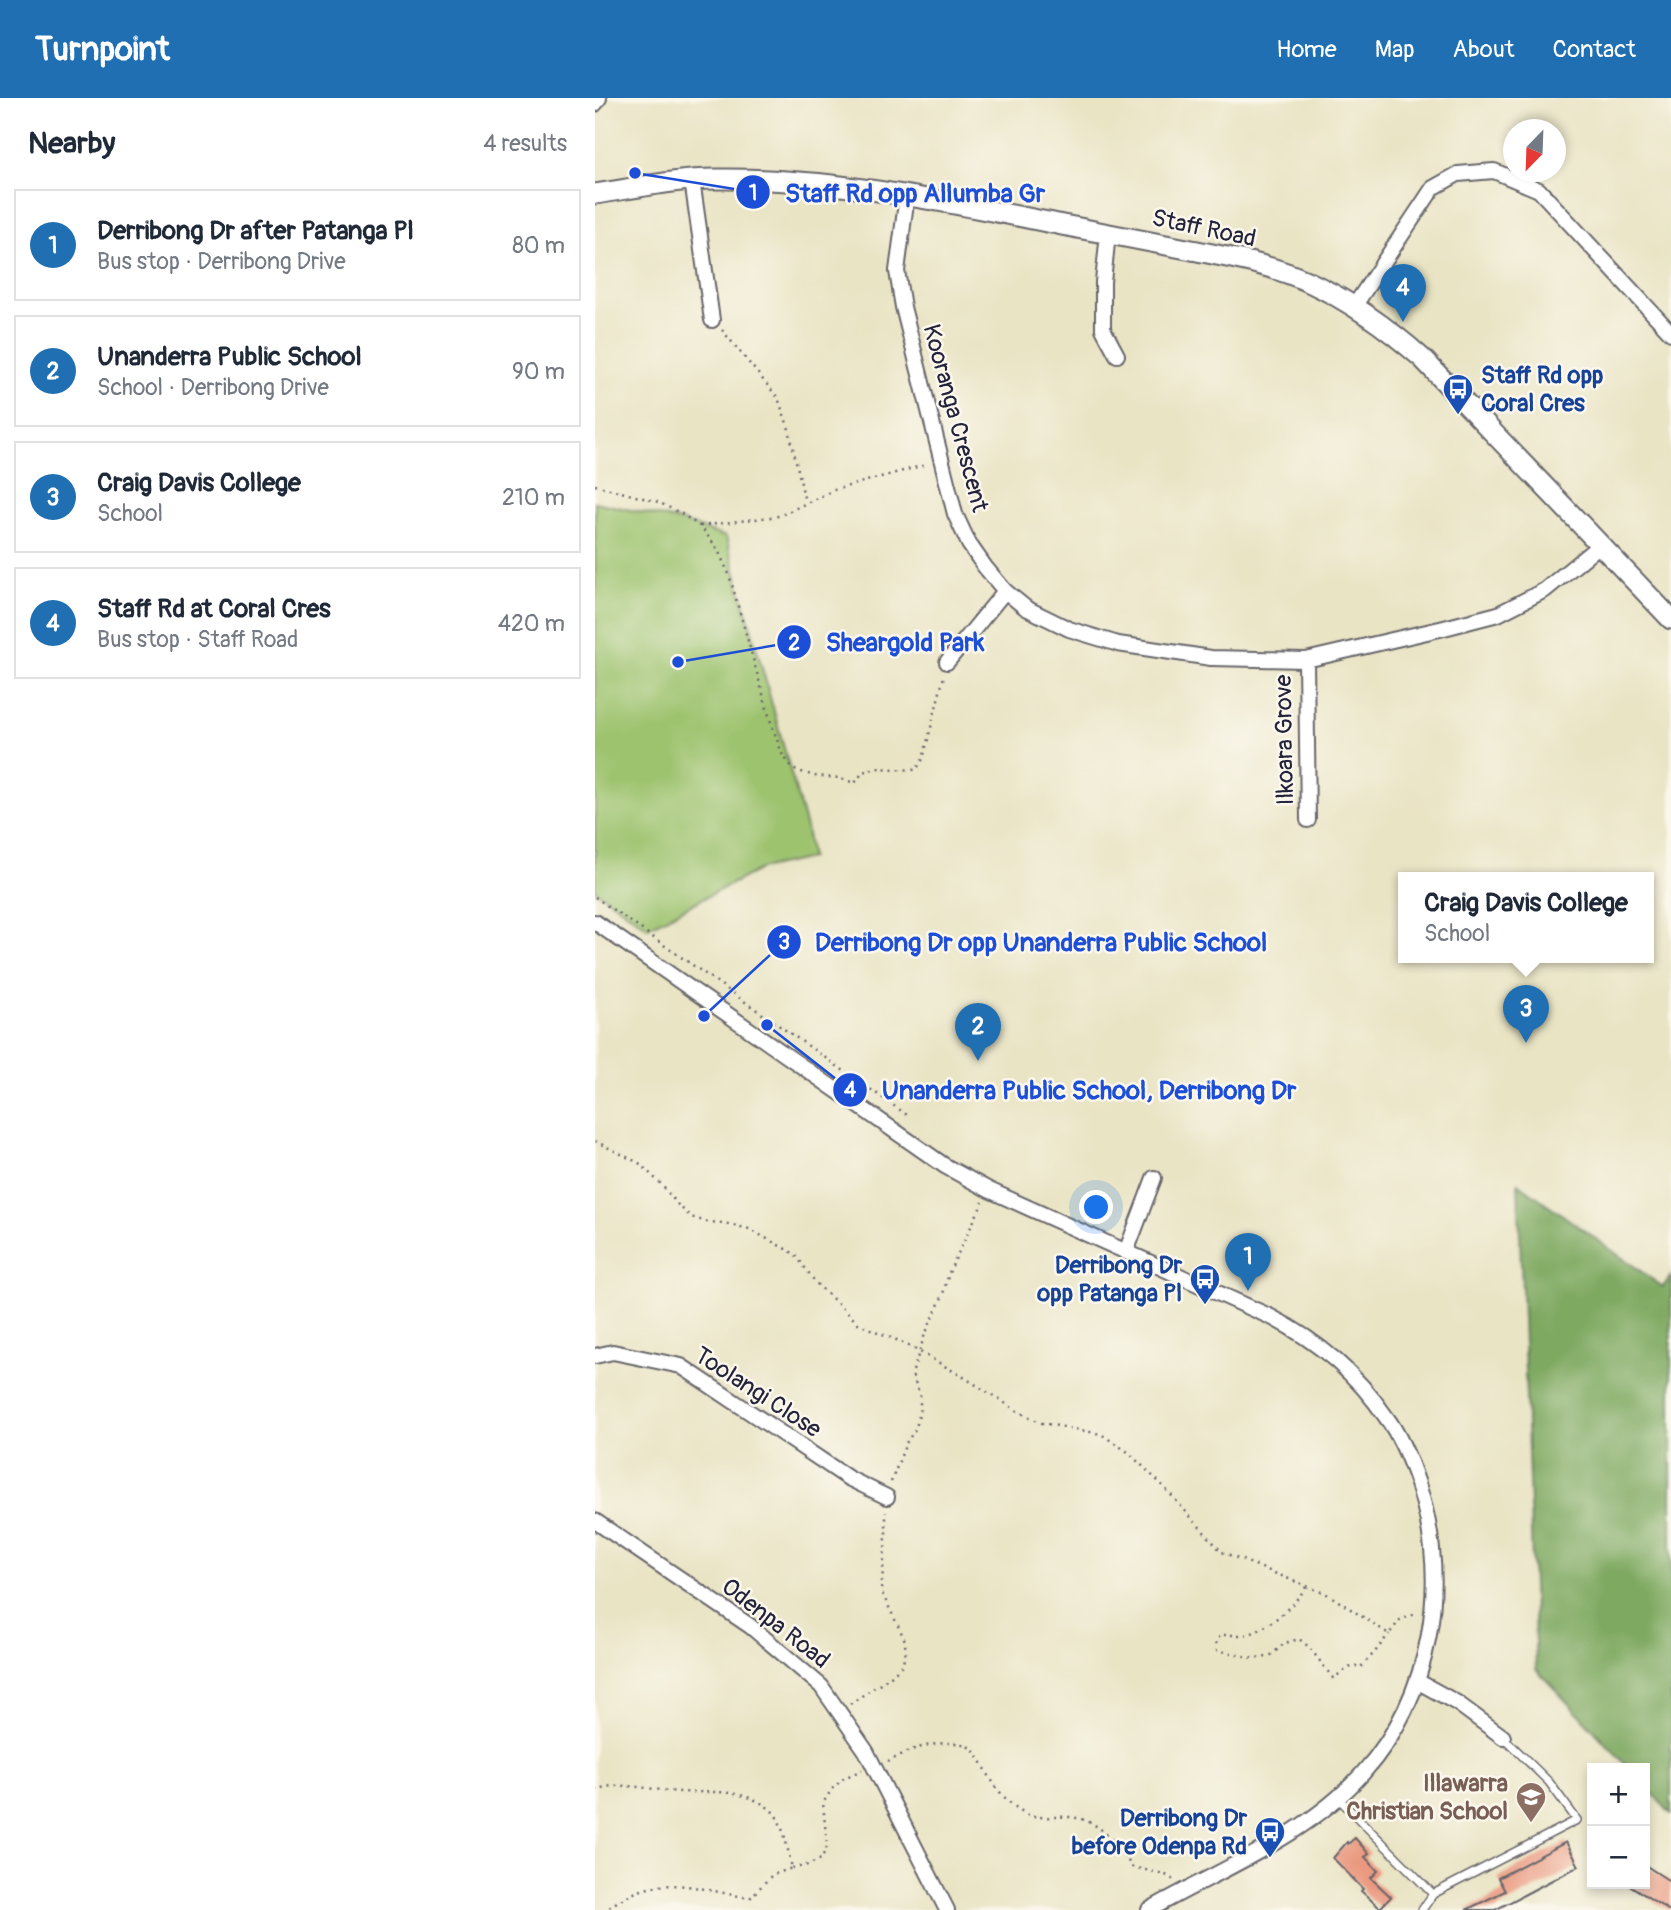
<!DOCTYPE html>
<html lang="en">
<head>
<meta charset="utf-8">
<style>
	:root { --surface:#fff; --page:#f6f6f7; --text:#1f2937; --muted:#747a83; --line:#e0e1e3; --accent:#1f6fb2 }
	body { margin:0; font-family:Pangolin,sans-serif; background:var(--page); color:var(--text) }
	.controls { position:absolute; right:21px; bottom:21px; display:grid; overflow:hidden; border-radius:0px; box-shadow:0 4px 10px #0003 }
	.controls button { width:63px; height:63px; display:grid; place-items:center; padding:0; border:0; border-bottom:2px solid var(--line); background:var(--surface); color:var(--text); font:35px sans-serif }
	.compass { position:absolute; left:908px; top:21px; width:63px; height:63px; border-radius:50%; background:var(--surface); box-shadow:0 4px 10px #0003; rotate:203deg }
	.you { position:absolute; left:502px; top:1110px; width:24px; height:24px; margin:-18px; border:5px solid #fff; border-radius:50%; background:#1a73e8; box-shadow:0 0 0 10px #1a73e833 }
	.badge { display:grid; place-items:center; width:46px; height:46px; border-radius:50%; background:var(--accent); color:#fff; font-size:23px; font-weight:700 }
	.pin { position:absolute; translate:-50% -58px; filter:drop-shadow(0 2px 4px #0008) }
	.pin::after { content:''; position:absolute; top:37px; width:24px; height:21px; background:inherit; clip-path:polygon(0 0,100% 0,50% 100%) }
	.popup { position:absolute; left:803px; top:774px; width:256px; height:91px; box-sizing:border-box; display:grid; place-content:center; border-radius:0px; background:var(--surface); filter:drop-shadow(0 2px 5px #0005); font-size:23px; white-space:nowrap; color:var(--muted) }
	.popup b { font-size:26px; color:var(--text) }
	.popup::after { content:''; position:absolute; left:50%; top:100%; margin-left:-14px; border:14px solid transparent; border-top-color:var(--surface) }
	.list { margin:0; padding:0; list-style:none }
	h2 { display:flex; justify-content:space-between; align-items:center; height:91px; margin:0; padding:0 28px; font-size:30px }
	h2 small { font-size:23px; font-weight:400; color:var(--muted) }
	.list li { display:grid; grid-template-columns:46px 1fr auto; gap:21px; align-items:center; box-sizing:border-box; height:112px; margin:0 14px 14px; padding:0 14px; border:2px solid var(--line); border-radius:0px }
	.list b { display:block; font-size:26px; white-space:nowrap }
	.list p { margin:0; font-size:23px; white-space:nowrap; color:var(--muted) }
	.list em { font-size:23px; font-style:normal; color:var(--muted) }
	.map { position:relative; flex:none; width:1076px; height:1812px; overflow:hidden }
	header { display:flex; align-items:center; gap:42px; box-sizing:border-box; height:98px; padding:0 35px; background:var(--accent); color:#fff }
	header strong { font-size:33px }
	nav { display:flex; gap:38px; margin-inline-start:auto; font-size:24px }
	main { display:flex }
	aside { flex:1; background:var(--surface) }
	.map>svg:first-child { display:block }
	.green { fill:#9dc36e; stroke:#607254; stroke-width:2 }
	.forest { fill:#7ea961; stroke:#50664e; stroke-width:2 }
	.building { fill:#ea9980 }
	.lines { fill:none; stroke-linecap:round; stroke-linejoin:round }
	.lane-casing { stroke:#68666b; stroke-width:10 }
	.street-casing { stroke:#68666b; stroke-width:18 }
	.secondary-casing { stroke:#68666b; stroke-width:23 }
	.path { stroke:#68666b; stroke-width:2.5; stroke-dasharray:2 5; stroke-linecap:butt }
	.lane { stroke:#fff; stroke-width:7 }
	.street { stroke:#fff; stroke-width:14 }
	.secondary { stroke:#fff; stroke-width:19 }
	.labels { text-anchor:middle; stroke-width:5; stroke-linejoin:round; paint-order:stroke }
	.street-label { font-size:24px; fill:#22223b; stroke:#fbf7ec }
	.transit-label { font-size:24px; font-weight:bold; fill:#164399; stroke:#fbf7ec; text-anchor:end }
	.education-label { font-size:24px; font-weight:bold; fill:#785e54; stroke:#fbf7ec; text-anchor:end }
	.leader { fill:none; stroke:#1d4ed8; stroke-width:2.5 }
	.callout-dot { fill:#1d4ed8; stroke:#fbf7ec; stroke-width:2.5 }
	.mark-label { font-size:21px; text-anchor:middle; font-weight:bold; fill:#fff }
	.callout-label { font-size:26px; text-anchor:middle; font-weight:bold; fill:#1d4ed8; stroke:#fbf7ec; stroke-width:5; stroke-linejoin:round; paint-order:stroke }
</style>
</head>
<body>
<header>
<strong>Turnpoint</strong>
<nav><a>Home</a><a>Map</a><a>About</a><a>Contact</a></nav>
</header>
<main>
<aside>
<h2>Nearby<small>4 results</small></h2>
<ul class="list">
<li><span class="badge">1</span><div><b>Derribong Dr after Patanga Pl</b><p>Bus stop · Derribong Drive</p></div><em>80 m</em></li>
<li><span class="badge">2</span><div><b>Unanderra Public School</b><p>School · Derribong Drive</p></div><em>90 m</em></li>
<li><span class="badge">3</span><div><b>Craig Davis College</b><p>School</p></div><em>210 m</em></li>
<li><span class="badge">4</span><div><b>Staff Rd at Coral Cres</b><p>Bus stop · Staff Road</p></div><em>420 m</em></li>
</ul>
</aside>
<div class="map">
<svg width="1076" height="1812" viewBox="0 0 1076 1812">
	<rect width="100%" height="100%" fill="#fbf7ec"/>
	<filter id="ink" filterUnits="userSpaceOnUse"><feTurbulence type="fractalNoise" baseFrequency=".0143" numOctaves="2"/><feDisplacementMap in="SourceGraphic" scale="14" xChannelSelector="R" yChannelSelector="G"/><feConvolveMatrix kernelMatrix="1 2 1 2 8 2 1 2 1" color-interpolation-filters="sRGB"/></filter>
	<filter id="wash" filterUnits="userSpaceOnUse"><feTurbulence type="fractalNoise" baseFrequency=".00686" numOctaves="4" result="noise"/><feDisplacementMap in="SourceGraphic" scale="28" xChannelSelector="R" yChannelSelector="G"/><feGaussianBlur stdDeviation="1.57" result="paint"/><feColorMatrix in="noise" values="0 0 0 0 0 0 0 0 0 0 0 0 0 0 0 0 0 1.4 0 .05"/><feComposite in="paint" operator="in"/></filter>
	<g filter="url(#wash)">
		<rect width="100%" height="100%" fill="#e9e4c4"/>
		<!-- green -->
		<path class="green" d="M0,404L85,423L131,439L211,730L216,760L165,771L53,829L0,792Z"/>
		<!-- forest -->
		<path class="forest" d="M923,1085L1068,1189L1076,1178V1716L1050,1688V1670H1034L941,1571Z"/>
		<g id="blocks">
			<!-- building -->
			<g class="building">
				<path d="M760,1740L774,1756L770,1759L783,1773L776,1780L796,1799L785,1810L766,1793L768,1791L738,1760L752,1744L753,1746Z"/>
				<path d="M971,1744L984,1768L900,1812H871L910,1793L903,1780Z"/>
				<path d="M1050,1767L1076,1784V1812H1073L1033,1786H1050Z"/>
			</g>
		</g>
	</g>
	<g filter="url(#ink)">
		<use href="#blocks" fill-opacity="0" stroke="#68666b" stroke-width="2"/>
		<g class="lines">
			<!-- lane casing -->
			<g class="lane-casing">
				<g id="lane">
					<path d="M743,1700L838,1796L982,1722L954,1684L908,1639"/>
					<path d="M827,1812L838,1796"/>
				</g>
			</g>
			<!-- street casing -->
			<g class="street-casing">
				<g id="street">
					<path d="M0,6L4,0"/>
					<path d="M97,82L117,222"/>
					<path d="M312,97L302,173L308,209L360,416L374,446L390,469L410,493L431,510L474,531L523,546L616,560L711,562L849,530L903,516L950,492L1006,446"/>
					<path d="M513,135L508,184V231L522,257"/>
					<path d="M760,207L838,90L863,76L899,73L944,92L1076,235"/>
					<path d="M711,562L713,722"/>
					<path d="M352,564L410,493"/>
					<path d="M0,824L350,1068L394,1092L676,1219C723,1243 761,1275 791,1319C806,1339 815,1362 823,1386C855,1484 838,1596 768,1675C711,1739 627,1770 554,1812"/>
					<path d="M531,1154L559,1080"/>
					<path d="M0,1258L18,1254L86,1268L253,1380L292,1399"/>
					<path d="M0,1423L155,1528L226,1588L271,1653L352,1812"/>
					<path d="M822,1583L862,1605L908,1639"/>
				</g>
			</g>
			<!-- secondary casing -->
			<g class="secondary-casing">
				<path id="secondary" d="M0,96C40,90 81,81 121,81C250,79 377,110 504,134C535,140 566,146 597,152C637,160 677,167 714,184C757,204 793,230 828,261L1076,521"/>
			</g>
			<!-- path -->
			<g class="path">
				<path d="M127,232L183,300L194,331L210,404"/>
				<path d="M0,387L63,404L87,416L106,429L122,450L134,476L177,628L188,658L200,672L220,678L244,680L260,685L268,674L281,670L321,672L328,661L349,578"/>
				<path d="M105,428L184,418L239,392L333,366"/>
				<path d="M0,799L315,1019"/>
				<path d="M0,1043L44,1065L66,1086L83,1107L96,1119L112,1124L129,1125L154,1131L200,1156L221,1185L264,1226L304,1243L325,1254L367,1278L424,1314L447,1325L506,1336L533,1354L568,1388L627,1454L734,1497L794,1536L805,1522L823,1515"/>
				<path d="M296,1384L311,1345L321,1330L325,1312V1297L317,1276L329,1239L347,1199L355,1172L388,1104"/>
				<path d="M711,1489C701,1505 678,1526 660,1534C650,1538 637,1537 626,1537L621,1543L622,1552L658,1560L674,1559L690,1545L704,1541L714,1549L738,1580L759,1567L765,1570L780,1554L794,1536"/>
				<path d="M255,1606L297,1577L307,1567L311,1553L309,1540L286,1493L291,1440V1414"/>
				<path d="M293,1664C300,1660 309,1655 317,1652C329,1647 358,1642 370,1647C383,1652 389,1670 396,1681C404,1695 415,1707 430,1715C443,1722 458,1718 472,1719C503,1719 522,1746 537,1769L569,1776L579,1782"/>
				<path d="M0,1692C25,1682 59,1693 86,1694C106,1695 125,1692 145,1697C157,1700 169,1705 178,1714C189,1726 193,1754 197,1770L177,1777L155,1800C95,1790 65,1772 10,1812"/>
				<path d="M197,1770L210,1768L226,1761L232,1749L228,1705L237,1691L249,1680L267,1672"/>
			</g>
			<!-- lane -->
			<use href="#lane" class="lane"/>
			<!-- street -->
			<use href="#street" class="street"/>
			<!-- secondary -->
			<use href="#secondary" class="secondary"/>
		</g>
	</g>
	<!-- icons -->
	<defs>
		<g id="bus-pin" transform="scale(1.575)"><path d="M0 17L-7.5 6A9.5 9.5 0 1 1 7.5 6Z" fill="#1a4fb4" stroke="#fbf7ec"/><path d="M-5-6H5V4H4V6H2V4H-2V6H-4V4H-5ZM-3.5-4V0h7V-4ZM-3.5 1.2v1.5H-2V1.2ZM2 1.2v1.5H3.5V1.2Z" fill="#fff"/></g>
		<g id="school-pin" transform="scale(1.575)"><path d="M0 17L-7.5 6A9.5 9.5 0 1 1 7.5 6Z" fill="#8d6e63" stroke="#fbf7ec"/><path d="M0-5L7-2L0 1L-7-2ZM-4 1L0 2.5L4 1V4Q0 6-4 4Z" fill="#fff"/></g>
	</defs>
	<g fill-rule="evenodd">
		<use href="#bus-pin" x="863" y="291"/>
		<use href="#bus-pin" x="610" y="1181"/>
		<use href="#school-pin" x="936" y="1699"/>
		<use href="#bus-pin" x="675" y="1734"/>
	</g>
	<g class="labels">
		<!-- street labels -->
		<g class="street-label">
			<text transform="translate(609 130) rotate(12)" y="8">Staff Road</text>
			<text transform="translate(361 320) rotate(75)" y="8">Kooranga Crescent</text>
			<text transform="translate(689 642) rotate(-91)" y="8">Ilkoara Grove</text>
			<text transform="translate(163 1294) rotate(33)" y="8">Toolangi Close</text>
			<text transform="translate(181 1525) rotate(38)" y="8">Odenpa Road</text>
		</g>
		<!-- transit labels -->
		<g class="transit-label">
			<text x="886" y="285" text-anchor="start">Staff Rd opp<tspan x="886" dy="28">Coral Cres</tspan></text>
			<text x="587" y="1175">Derribong Dr<tspan x="587" dy="28">opp Patanga Pl</tspan></text>
			<text x="652" y="1728">Derribong Dr<tspan x="652" dy="28">before Odenpa Rd</tspan></text>
		</g>
		<!-- education labels -->
		<g class="education-label">
			<text x="913" y="1693">Illawarra<tspan x="913" dy="28">Christian School</tspan></text>
		</g>
	</g>
	<!-- callouts -->
	<path class="leader" d="M40 75L158 94M83 564L199 544M109 918L189 844M172 927L255 992"/>
	<g class="callout-dot">
		<circle cx="40" cy="75" r="7"/>
		<circle cx="83" cy="564" r="7"/>
		<circle cx="109" cy="918" r="7"/>
		<circle cx="172" cy="927" r="7"/>
		<circle cx="158" cy="94" r="18"/>
		<circle cx="199" cy="544" r="18"/>
		<circle cx="189" cy="844" r="18"/>
		<circle cx="255" cy="992" r="18"/>
	</g>
	<g class="mark-label">
		<text x="158" y="102">1</text>
		<text x="199" y="552">2</text>
		<text x="189" y="851">3</text>
		<text x="255" y="999">4</text>
	</g>
	<g class="callout-label">
		<text x="320" y="104">Staff Rd opp Allumba Gr</text>
		<text x="310" y="553">Sheargold Park</text>
		<text x="446" y="853">Derribong Dr opp Unanderra Public School</text>
		<text x="494" y="1001">Unanderra Public School, Derribong Dr</text>
	</g>
</svg>
<div class="controls">
<button>+</button>
<button>−</button>
</div>
<svg class="compass" viewBox="-18 -18 36 36"><path d="M0-13l5 13h-10z" fill="#e53935"/><path d="M0 13l5-13h-10z" fill="#747a83"/></svg>
<div class="you"></div>
<div class="pin badge" style="left:653px;top:1193px">1</div>
<div class="pin badge" style="left:383px;top:963px">2</div>
<div class="pin badge" style="left:931px;top:945px">3</div>
<div class="popup"><b>Craig Davis College</b>School</div>
<div class="pin badge" style="left:808px;top:224px">4</div>
</div>
</main>
</body>
</html>
